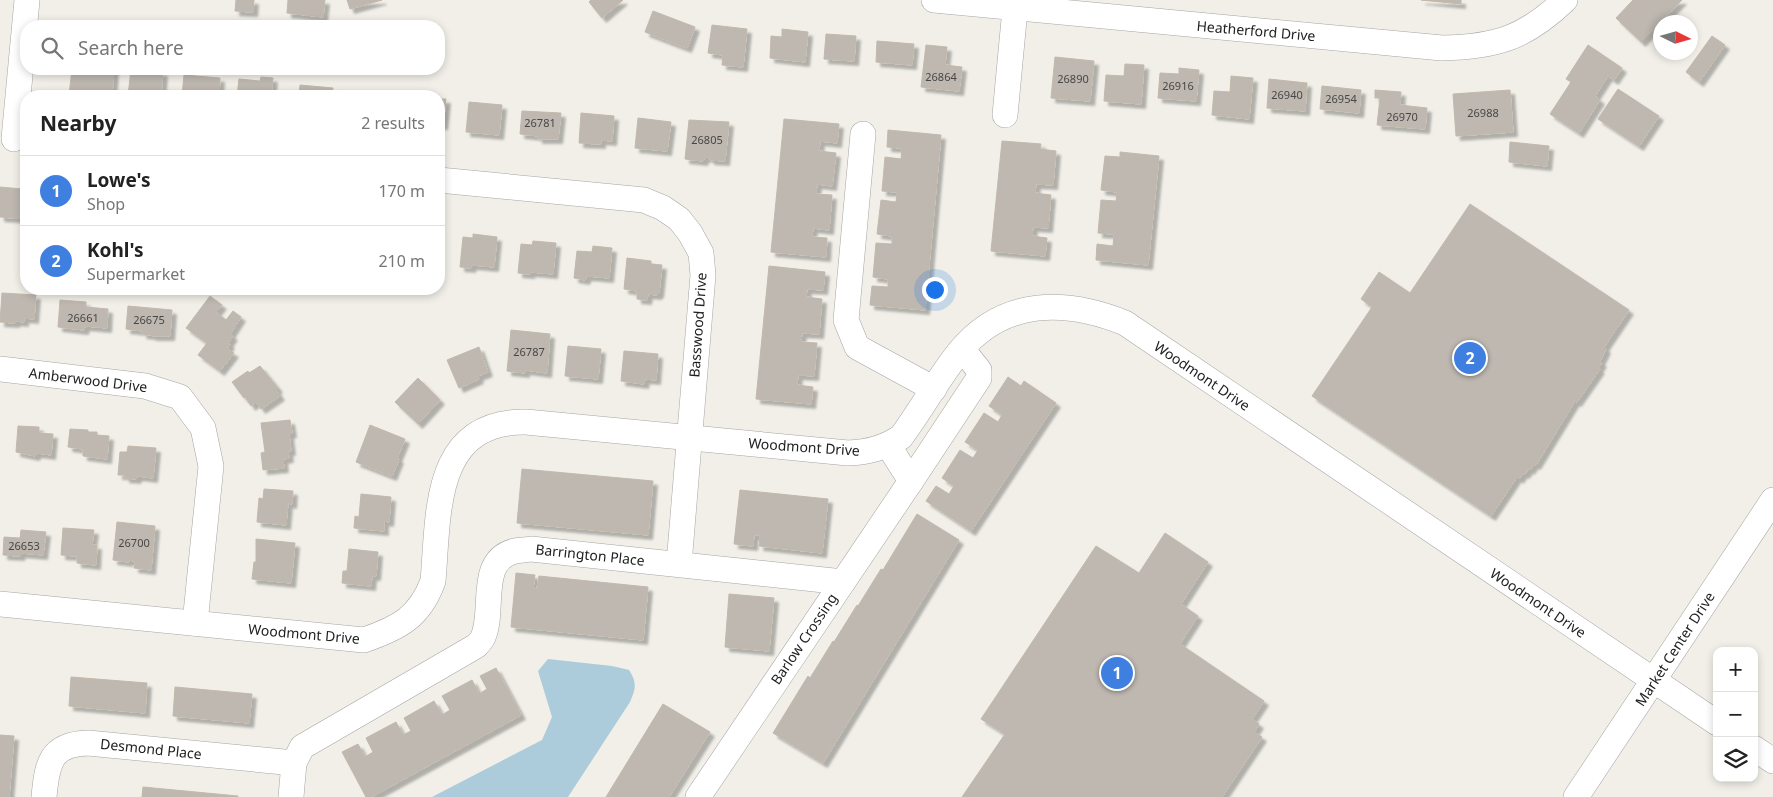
<!DOCTYPE html>
<html lang="en">
<head>
<meta charset="utf-8">
<style>
	:root { --surface:#fff; --page:#f6f6f6; --text:#222; --muted:#767676; --line:#e0e0e0; --accent:#ea580c }
	body { margin:0; font-family:"Noto Sans",sans-serif; background:var(--page); color:var(--text) }
	.controls { position:absolute; right:15px; bottom:15px; display:grid; overflow:hidden; border-radius:10px; box-shadow:0 2px 8px #0003 }
	.controls button { width:45px; height:45px; display:grid; place-items:center; padding:0; border:0; border-bottom:1px solid var(--line); background:var(--surface); color:var(--text); font:25px sans-serif }
	.compass { position:absolute; left:1653px; top:15px; width:45px; height:45px; border-radius:50%; background:var(--surface); box-shadow:0 2px 8px #0003; rotate:95deg }
	.you { position:absolute; left:934px; top:289px; width:18px; height:18px; margin:-12px; border:4px solid #fff; border-radius:50%; background:#1a73e8; box-shadow:0 0 0 8px #1a73e833 }
	.badge { display:grid; place-items:center; width:32px; height:32px; border-radius:50%; background:var(--accent); color:#fff; font-size:16px; font-weight:700 }
	.pin { position:absolute; translate:-50% -50%; border:2px solid #fff; box-shadow:0 1px 5px #0006 }
	.list { margin:0; padding:0; list-style:none }
	h2 { display:flex; justify-content:space-between; align-items:center; height:65px; margin:0; padding:0 20px; font-size:21px }
	h2 small { font-size:16px; font-weight:400; color:var(--muted) }
	.list li { display:grid; grid-template-columns:32px 1fr auto; gap:15px; align-items:center; box-sizing:border-box; height:70px; padding:0 20px; border-top:1px solid var(--line) }
	.list b { display:block; font-size:19px; white-space:nowrap }
	.list p { margin:0; font-size:16px; white-space:nowrap; color:var(--muted) }
	.list em { font-size:16px; font-style:normal; color:var(--muted) }
	.icon { flex:none; width:28px; height:28px; fill:none; stroke:currentColor; stroke-width:2; stroke-linecap:round; stroke-linejoin:round }
	.map { position:relative; flex:none; width:1773px; height:797px; overflow:hidden }
	.search { position:absolute; background:var(--surface); box-shadow:0 2px 8px #0003; left:20px; top:20px; width:425px; height:55px; display:flex; align-items:center; gap:12px; box-sizing:border-box; padding:0 18px; border-radius:20px; color:var(--muted); font-size:19px }
	.panel { position:absolute; background:var(--surface); box-shadow:0 2px 8px #0003; left:20px; top:90px; width:425px; height:205px; border-radius:20px }
	.map>svg:first-child { display:block }
	.water { fill:#accbdb }
	.building { fill:#beb8b1; stroke:#c2b8ab; filter:url(#shadow) }
	.lines { fill:none; stroke-linecap:round; stroke-linejoin:round }
	.minor-casing { stroke:#a5a5a5; stroke-width:26 }
	.minor { stroke:#fff; stroke-width:25 }
	.labels { text-anchor:middle; stroke-width:4; stroke-linejoin:round; paint-order:stroke }
	.number-label { font-size:11px; fill:#484745 }
	.street-label { font-size:14px; fill:#212121; stroke:#fff }
</style>
</head>
<body>
<div class="map">
<svg width="1773" height="797" viewBox="0 0 1773 797">
	<defs>
		<filter id="shadow"><feDropShadow dx="4.5" dy="4.5" stdDeviation="1" flood-color="#0004"/></filter>
	</defs>
	<rect width="100%" height="100%" fill="#f1efe8"/>
	<!-- water -->
	<path class="water" d="M548,659L612,666L629,670C637,683 636,688 630,702L568,797H432L542,740L552,717L538,671Z"/>
	<!-- building -->
	<g class="building">
		<path d="M236,0H254L253,12L235,11Z"/>
		<path d="M288,0H325L323,17L287,13Z"/>
		<path d="M347,0H382L350,9Z"/>
		<path d="M591,0H623L602,18L589,2Z"/>
		<path d="M1421,0H1461V4Z"/>
		<path d="M1633,0H1682L1641,42L1616,18Z"/>
		<path d="M653,11L695,27L687,48L645,32Z"/>
		<path d="M712,25L747,29L743,67L722,65L723,55L708,53Z"/>
		<path d="M782,29L808,32L805,62L770,58L771,36L782,37Z"/>
		<path d="M826,34L856,36L854,61L824,59Z"/>
		<path d="M1712,36L1725,45L1699,82L1686,72Z"/>
		<path d="M877,41L914,44L912,65L876,62Z"/>
		<path d="M926,45L947,47L945,65L962,67L959,91L921,87Z"/>
		<path d="M1588,45L1622,68L1614,80L1608,76L1595,96L1600,100L1579,133L1550,114L1571,82L1566,79Z"/>
		<path d="M1055,57L1094,61L1090,101L1051,98Z"/>
		<path d="M1125,64L1144,65L1141,104L1104,101L1106,75L1124,76Z"/>
		<path d="M1179,68L1199,70L1196,101L1158,98L1160,73L1179,74Z"/>
		<path d="M72,69H114L112,96L69,95Z"/>
		<path d="M131,69L163,72L161,96H128Z"/>
		<path d="M184,75L220,78L219,96H182Z"/>
		<path d="M1231,76L1253,78L1249,119L1212,115L1214,91L1230,92Z"/>
		<path d="M261,77L273,78L271,96H237L239,79L260,81Z"/>
		<path d="M1269,79L1307,83L1305,111L1267,108Z"/>
		<path d="M300,85L333,88L332,96H299Z"/>
		<path d="M1322,86L1361,90L1359,113L1320,109Z"/>
		<path d="M1618,89L1659,116L1639,146L1598,119Z"/>
		<path d="M1375,90L1401,92L1400,105L1427,108L1425,129L1377,125L1380,98H1375Z"/>
		<path d="M1510,90L1513,132L1456,136L1453,94Z"/>
		<path d="M357,91L389,94V96H356Z"/>
		<path d="M439,99H446L443,125H439Z"/>
		<path d="M469,102L502,105L499,135L466,132Z"/>
		<path d="M522,111L561,113L558,139H538V136L520,134Z"/>
		<path d="M581,113L614,116L612,141L601,140V144L579,143Z"/>
		<path d="M638,118L671,122L667,151L635,148Z"/>
		<path d="M784,119L839,124L837,143L820,141L819,151L836,153L832,186L817,184L816,194L832,195L829,230L813,228L812,237L827,238L826,257L771,252Z"/>
		<path d="M689,120L729,122L725,161L710,160V158L705,157L703,161L685,159Z"/>
		<path d="M888,130L941,135L925,310L870,305L872,286L888,287V279L873,277L876,243L892,244V236L877,234L881,200L896,202L897,192L882,191L885,157L901,159L902,148L887,147Z"/>
		<path d="M1002,141L1041,144L1040,149L1056,151L1053,185L1036,184L1035,193L1051,195L1048,228L1033,227L1032,236L1047,238L1045,256L991,251Z"/>
		<path d="M1510,142L1549,146L1547,166L1509,162Z"/>
		<path d="M1120,152L1159,156L1148,265L1096,260L1097,244L1113,246L1114,234L1098,233L1101,200L1116,201L1117,192L1101,190L1105,156L1120,157Z"/>
		<path d="M0,187L22,189V197H26V219L0,217Z"/>
		<path d="M1470,204L1629,310L1604,347L1606,349L1600,361L1602,363L1598,368L1600,369L1577,402L1575,401L1536,465L1534,464L1530,470L1529,468L1525,474L1523,473L1519,479L1517,477L1491,516L1312,396L1372,307L1361,299L1379,272L1410,293Z"/>
		<path d="M473,234L497,237L494,267L472,265L471,268L460,267L463,237L473,238Z"/>
		<path d="M533,241L556,243L553,274L531,272L530,274L518,273L521,244L532,245Z"/>
		<path d="M593,246L612,248L609,278L587,276L585,280L574,278L577,251L592,252Z"/>
		<path d="M627,258L651,261V264L662,265L659,293L657,295L648,294L647,300L637,299V291L624,289Z"/>
		<path d="M769,266L825,272L823,290L807,289L806,297L822,299L819,334L802,333L801,342L817,343L814,376L798,375L797,385L813,387L811,404L756,399Z"/>
		<path d="M2,293L36,295L34,319L24,318V322L16,321L15,323L0,322Z"/>
		<path d="M210,296L222,305L216,312L226,320L233,311L241,317L230,334L233,336L228,343L230,344L227,349L234,353L220,371L198,355L207,343L186,328Z"/>
		<path d="M60,300L86,302V307L108,309L107,328L85,326L84,330L58,327Z"/>
		<path d="M128,306L172,310L170,336H152L151,335L142,334L143,331L126,329Z"/>
		<path d="M511,330L550,334L547,373L525,370V373L507,371Z"/>
		<path d="M568,346L601,349L598,379L565,376Z"/>
		<path d="M479,347L488,372L478,376L479,379L459,388L447,360Z"/>
		<path d="M624,351L658,354L656,380L645,379L644,384L621,381Z"/>
		<path d="M260,366L278,388L276,390L280,396L261,409L256,402L251,406L245,397L244,398L232,382L248,371L249,373Z"/>
		<path d="M1008,377L1021,386L1024,381L1056,403L971,531L926,501L936,486L949,494L954,486L942,478L960,450L973,458L978,450L965,442L984,413L998,422L1002,415L989,406Z"/>
		<path d="M418,378L440,400L418,424L395,402Z"/>
		<path d="M290,420L292,433L289,434L291,451H288L289,458L283,459L284,468L263,470L261,453L265,452L261,423Z"/>
		<path d="M370,425L405,439L397,458L399,459L392,476L356,462Z"/>
		<path d="M18,426L39,427V433L53,434L51,455L37,453L35,456L16,452Z"/>
		<path d="M70,429L88,430V432H97V435L109,436L107,459L83,456V449L68,447Z"/>
		<path d="M128,446L156,448L153,478L138,476L136,479L125,478V475H118L120,452H127Z"/>
		<path d="M522,469L653,481L648,535L517,523Z"/>
		<path d="M264,489L293,491L292,504L288,503L286,525L257,522L259,498L263,499Z"/>
		<path d="M740,490L828,499L822,553L759,546L760,535H754L753,546L734,544Z"/>
		<path d="M361,494L391,497L389,522L384,521V531L354,528L355,516L359,517Z"/>
		<path d="M917,514L959,540L823,763L773,733L808,676L810,678L833,641L834,642L857,605L858,606L881,569L883,570Z"/>
		<path d="M117,522L155,526L151,570L134,568L135,561L129,560V562L113,560Z"/>
		<path d="M63,528L94,530L92,545H97L96,565L77,563V556L61,555Z"/>
		<path d="M21,530L46,532L43,555L21,553L20,556L3,555L4,537L20,538Z"/>
		<path d="M1165,533L1208,562L1181,604L1198,616L1180,644L1264,701L1252,719L1259,724L1254,732L1262,737L1222,797H962L1005,734L981,719L1096,546L1139,573Z"/>
		<path d="M256,539L295,543L291,583L252,579L254,562H256Z"/>
		<path d="M349,549L378,552L376,576H372L371,586L342,583L343,571H347Z"/>
		<path d="M516,573L535,575L533,588L537,589L539,576L648,587L643,640L511,627Z"/>
		<path d="M729,594L774,598L769,651L725,647Z"/>
		<path d="M496,668L521,715L371,797H366L342,752L358,744L365,757L373,752L366,738L396,722L403,735L411,731L404,718L434,701L442,715L450,710L442,696L472,680L479,694L487,689L480,676Z"/>
		<path d="M71,677L147,683L145,713L69,706Z"/>
		<path d="M175,687L252,694L249,723L173,716Z"/>
		<path d="M663,704L710,732L669,797H606Z"/>
		<path d="M0,735L14,736L9,797H0Z"/>
		<path d="M143,787L238,796V797H142Z"/>
	</g>
	<g class="lines">
		<!-- minor casing -->
		<g class="minor-casing">
			<g id="minor">
				<path d="M934,0L1442,48C1496,47 1525,38 1565,0"/>
				<path d="M1005,115L1015,9"/>
				<path d="M863,134L846,320L857,347L934,389"/>
				<path d="M14,139L27,0"/>
				<path d="M439,180L644,200L663,208L679,219L690,233L701,253L703,275L679,564"/>
				<path d="M0,369L145,386L180,397L203,428L211,466L195,623"/>
				<path d="M911,481L979,378V370L962,349"/>
				<path d="M0,604L364,640C399,628 420,617 433,581C439,514 432,421 526,422L848,453C869,452 884,448 901,437C922,409 938,378 960,351C1004,298 1066,299 1125,323L1717,723"/>
				<path d="M1754,748L1773,761"/>
				<path d="M44,797C47,764 50,744 88,743L294,763"/>
				<path d="M291,797L294,763L302,747L476,646C479,643 482,640 483,637C495,611 477,560 515,551C520,550 526,550 531,549L843,582"/>
				<path d="M698,797L911,481L888,445"/>
				<path d="M1576,797L1773,500"/>
			</g>
		</g>
		<!-- minor -->
		<use href="#minor" class="minor"/>
	</g>
	<g class="labels">
		<!-- number labels -->
		<g class="number-label">
			<text x="941" y="81">26864</text>
			<text x="1073" y="83">26890</text>
			<text x="1178" y="90">26916</text>
			<text x="1287" y="99">26940</text>
			<text x="1341" y="103">26954</text>
			<text x="1483" y="117">26988</text>
			<text x="1402" y="121">26970</text>
			<text x="540" y="127">26781</text>
			<text x="707" y="144">26805</text>
			<text x="83" y="322">26661</text>
			<text x="149" y="324">26675</text>
			<text x="529" y="356">26787</text>
			<text x="134" y="547">26700</text>
			<text x="24" y="550">26653</text>
		</g>
		<!-- street labels -->
		<g class="street-label">
			<text transform="translate(1256 31) rotate(5)" y="5">Heatherford Drive</text>
			<text transform="translate(698 325) rotate(-86)" y="5">Basswood Drive</text>
			<text transform="translate(1202 376) rotate(34)" y="5">Woodmont Drive</text>
			<text transform="translate(88 380) rotate(7)" y="5">Amberwood Drive</text>
			<text transform="translate(804 447) rotate(4)" y="5">Woodmont Drive</text>
			<text transform="translate(590 555) rotate(6)" y="5">Barrington Place</text>
			<text transform="translate(1538 603) rotate(34)" y="5">Woodmont Drive</text>
			<text transform="translate(304 634) rotate(5)" y="5">Woodmont Drive</text>
			<text transform="translate(804 639) rotate(-56)" y="5">Barlow Crossing</text>
			<text transform="translate(1675 649) rotate(-57)" y="5">Market Center Drive</text>
			<text transform="translate(151 749) rotate(6)" y="5">Desmond Place</text>
		</g>
	</g>
</svg>
<div class="controls">
<button>+</button>
<button>−</button>
<button><svg class="icon" aria-label="layers" viewBox="0 0 24 24"><path d="M12 4l9 5-9 5-9-5zM3 14l9 5 9-5"/></svg></button>
</div>
<svg class="compass" viewBox="-18 -18 36 36"><path d="M0-13l5 13h-10z" fill="#e53935"/><path d="M0 13l5-13h-10z" fill="#767676"/></svg>
<div class="you"></div>
<div class="pin badge" style="left:1117px;top:673px;background:#3f7fe0">1</div>
<div class="pin badge" style="left:1470px;top:358px;background:#3f7fe0">2</div>
<div class="search"><svg class="icon" aria-label="search" viewBox="0 0 24 24"><circle cx="10" cy="10" r="6"/><path d="M15 15l6 6"/></svg>Search here</div>
<section class="panel">
<h2>Nearby<small>2 results</small></h2>
<ul class="list">
<li><span class="badge" style="background:#3f7fe0">1</span><div><b>Lowe's</b><p>Shop</p></div><em>170 m</em></li>
<li><span class="badge" style="background:#3f7fe0">2</span><div><b>Kohl's</b><p>Supermarket</p></div><em>210 m</em></li>
</ul>
</section>
</div>
</body>
</html>
